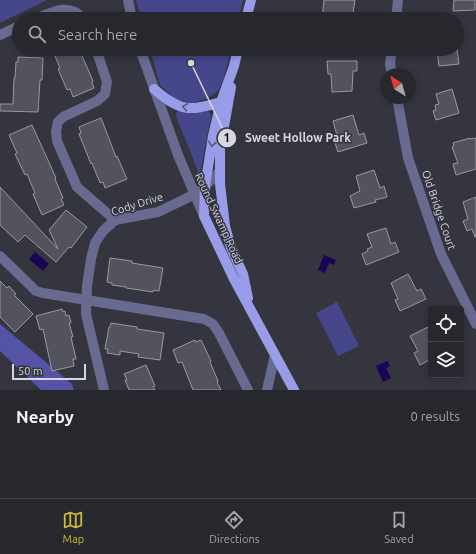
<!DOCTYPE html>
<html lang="en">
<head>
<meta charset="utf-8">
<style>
  :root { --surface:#27282e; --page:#2f3036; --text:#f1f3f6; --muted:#a4a6aa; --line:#43444a; --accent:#cbba39 }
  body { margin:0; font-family:Ubuntu,sans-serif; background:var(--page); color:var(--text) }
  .controls { position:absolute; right:12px; bottom:12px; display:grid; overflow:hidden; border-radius:4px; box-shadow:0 2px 6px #0003 }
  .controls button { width:36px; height:36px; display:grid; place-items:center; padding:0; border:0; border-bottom:1px solid var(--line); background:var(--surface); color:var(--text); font:20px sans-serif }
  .compass { position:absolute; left:380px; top:68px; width:36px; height:36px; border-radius:50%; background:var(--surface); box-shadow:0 2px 6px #0003; rotate:323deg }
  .scale { position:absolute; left:12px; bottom:10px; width:74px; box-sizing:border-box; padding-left:4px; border:2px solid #d7d8de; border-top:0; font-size:11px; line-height:14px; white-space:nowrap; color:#d7d8de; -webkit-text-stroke:3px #34353e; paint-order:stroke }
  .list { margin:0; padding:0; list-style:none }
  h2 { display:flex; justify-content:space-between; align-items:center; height:52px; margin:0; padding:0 16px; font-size:17px }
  h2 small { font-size:13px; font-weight:400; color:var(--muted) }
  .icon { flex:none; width:22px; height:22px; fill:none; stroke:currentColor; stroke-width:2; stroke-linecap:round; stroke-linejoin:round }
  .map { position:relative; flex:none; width:476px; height:390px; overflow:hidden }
  .search { position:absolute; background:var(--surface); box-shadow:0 2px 6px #0003; left:12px; right:12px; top:12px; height:44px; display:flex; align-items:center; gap:10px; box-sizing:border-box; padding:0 14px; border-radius:22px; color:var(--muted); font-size:15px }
  .sheet { height:108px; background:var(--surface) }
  nav { display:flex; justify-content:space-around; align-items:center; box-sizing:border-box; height:56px; border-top:1px solid var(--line); background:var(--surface); font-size:11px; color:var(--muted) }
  nav a { display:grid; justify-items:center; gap:2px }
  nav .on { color:var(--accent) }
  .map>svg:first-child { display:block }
  .green { fill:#46468a }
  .forest { fill:#5553a6 }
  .water { fill:#190456 }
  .building { fill:#53535d; stroke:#9899a3 }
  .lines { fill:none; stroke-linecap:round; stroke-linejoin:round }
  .minor { stroke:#686a90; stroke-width:10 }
  .major { stroke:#999ce8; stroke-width:10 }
  .oneway { stroke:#57597a }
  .labels { text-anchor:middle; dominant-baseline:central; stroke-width:3; stroke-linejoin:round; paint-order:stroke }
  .street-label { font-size:11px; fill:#d7d8de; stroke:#34353e }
  .leader { fill:none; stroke:#d7d8de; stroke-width:1.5 }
  .callout-dot { fill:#d7d8de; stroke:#34353e; stroke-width:1.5 }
  .mark-label { font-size:12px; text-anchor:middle; font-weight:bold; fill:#111 }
  .callout-label { font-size:12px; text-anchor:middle; font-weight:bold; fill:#d7d8de; stroke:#34353e; stroke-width:3; stroke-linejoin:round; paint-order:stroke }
</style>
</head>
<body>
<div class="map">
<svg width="476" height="390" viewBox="0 0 476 390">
  <rect width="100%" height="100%" fill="#34353e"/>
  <!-- green -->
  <g class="green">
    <polygon points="0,0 47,0 0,23"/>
    <polygon points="136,0 243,0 239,19 142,19"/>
    <polygon points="150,49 231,49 224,77 219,90 207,99 192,103 176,100 160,85"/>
    <polygon points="179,110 207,110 209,112 211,116 200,174 199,176 196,173 198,171 176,116 177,111"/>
    <polygon points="337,302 359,346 338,356 316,313"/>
  </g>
  <!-- forest -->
  <polygon class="forest" points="0,324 72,384 74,390 41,390 0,351"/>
  <!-- water -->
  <g class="water">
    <polygon points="35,252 49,264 43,271 29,259"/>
    <polygon points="324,255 336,260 334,265 329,263 325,273 318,270"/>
    <polygon points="388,361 390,366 386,368 391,378 383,382 376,366"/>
  </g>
  <!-- building -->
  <g class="building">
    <polygon points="324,0 355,0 352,19 322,19"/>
    <polygon points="454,0 475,0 475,10 453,11"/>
    <polygon points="52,49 79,49 93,81 92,82 94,88 73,97 70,89 67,90 58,69 60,68"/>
    <polygon points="437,49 457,49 459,64 439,66"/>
    <polygon points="18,57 43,58 42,80 40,80 38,112 0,111 0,104 13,104 14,78 15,78 16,62 18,62"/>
    <polygon points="327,61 357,61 357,71 353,71 352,91 332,92 331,74 328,74"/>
    <polygon points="452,89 459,113 436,120 433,111 436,110 435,105 439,104 436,94"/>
    <polygon points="353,115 359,135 364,133 367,143 338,152 334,140 338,139 333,121"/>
    <polygon points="101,118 116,157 117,156 127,179 105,188 103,182 100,183 92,163 91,164 79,134 81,133 79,127"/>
    <polygon points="32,125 56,178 55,179 63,198 61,199 64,205 42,215 33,194 35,193 27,174 25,175 15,154 17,153 9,135"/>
    <polygon points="470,138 470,139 476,138 476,169 456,175 453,164 458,163 452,147 454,146 453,143"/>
    <polygon points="374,170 380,188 384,186 387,197 375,200 376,202 354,208 350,196 360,191 356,176"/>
    <polygon points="0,187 58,249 49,230 66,210 87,227 71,248 69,247 56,262 25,235 18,242 0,225"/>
    <polygon points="476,197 476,237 475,237 472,229 467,231 463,221 468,219 463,202"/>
    <polygon points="386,228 391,244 395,242 399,252 366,265 362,254 368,251 367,249 372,247 367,234"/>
    <polygon points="110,258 132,261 132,263 163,268 159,291 154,290 153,292 126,288 126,287 112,285 112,283 107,282"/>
    <polygon points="408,274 417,291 421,289 426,299 400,311 395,300 398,299 391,283"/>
    <polygon points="0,281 7,288 9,286 16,294 14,295 33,314 15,332 0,317"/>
    <polygon points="62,309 63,312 65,311 66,316 69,315 71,323 69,323 73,337 71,337 76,359 73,359 74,366 52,371 43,329 40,330 36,316"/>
    <polygon points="111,323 137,327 137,329 164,333 160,360 138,357 139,354 120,351 120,355 107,353 108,349 105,349 109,327 110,327"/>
    <polygon points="428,327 431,333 431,359 420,365 414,353 418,351 410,336"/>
    <polygon points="195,340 196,342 201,340 211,361 210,362 218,381 217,382 221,390 193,390 182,362 178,363 173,350"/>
    <polygon points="146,365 155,386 153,387 155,390 129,390 125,380 127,380 124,374"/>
  </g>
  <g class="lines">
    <!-- minor -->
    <g class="minor">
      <polyline points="128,0 132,19"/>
      <path d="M36 19C52 12 70 2 83 19"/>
      <polyline points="396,19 398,0"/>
      <polyline points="0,35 19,26"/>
      <polyline points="96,49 107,82 105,94 97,101 63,117 58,122 56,131 57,141 77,187 115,220"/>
      <polyline points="140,49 178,155 204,216"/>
      <polyline points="392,49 390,64 392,74"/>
      <polyline points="397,98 408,158 441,254 476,324"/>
      <polyline points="0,256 31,286 36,291 43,293 204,319 213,324 219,333 248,390"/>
      <polyline points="104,390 86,314 87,286 91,259 95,243 103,231 115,220 158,212 183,200 200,191 219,172"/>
      <polyline points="267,390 275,355"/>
    </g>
    <!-- major -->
    <g class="major">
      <polyline points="246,19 251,0"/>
      <polyline points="238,49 234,66 221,102 213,136 205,186 204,216 234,279 294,390"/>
      <polyline points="231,87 220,149 220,184 225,226 231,248 243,274 248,298"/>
      <path d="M154 89C180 111 188 112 221 102"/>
    </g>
  </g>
  <!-- one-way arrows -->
  <defs><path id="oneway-chevron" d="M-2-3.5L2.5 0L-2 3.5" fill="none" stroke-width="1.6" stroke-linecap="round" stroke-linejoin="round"/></defs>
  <g class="oneway">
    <use href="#oneway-chevron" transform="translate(185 107) rotate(-170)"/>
    <use href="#oneway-chevron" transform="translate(212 144) rotate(100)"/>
  </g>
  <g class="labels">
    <!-- street labels -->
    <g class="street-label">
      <text transform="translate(137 204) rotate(-17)">Cody Drive</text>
      <text transform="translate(439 210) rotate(71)">Old Bridge Court</text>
      <text transform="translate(219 218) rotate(65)">Round Swamp Road</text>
    </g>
  </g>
  <!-- callouts -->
  <path class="leader" d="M191 63L227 138"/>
  <g class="callout-dot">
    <circle cx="191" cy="63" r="4"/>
    <circle cx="227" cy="138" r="10"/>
  </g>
  <g class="mark-label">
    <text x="227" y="142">1</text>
  </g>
  <g class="callout-label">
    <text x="298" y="142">Sweet Hollow Park</text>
  </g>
</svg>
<div class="controls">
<button><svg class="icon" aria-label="locate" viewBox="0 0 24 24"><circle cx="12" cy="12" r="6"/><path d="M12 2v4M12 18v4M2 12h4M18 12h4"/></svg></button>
<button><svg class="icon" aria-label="layers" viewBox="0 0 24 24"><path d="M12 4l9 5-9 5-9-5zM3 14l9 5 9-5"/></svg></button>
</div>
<svg class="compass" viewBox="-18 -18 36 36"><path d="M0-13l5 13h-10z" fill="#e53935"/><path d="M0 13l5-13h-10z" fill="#a4a6aa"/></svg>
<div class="scale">50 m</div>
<div class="search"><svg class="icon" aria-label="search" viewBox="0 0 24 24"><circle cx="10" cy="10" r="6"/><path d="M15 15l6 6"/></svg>Search here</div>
</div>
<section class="sheet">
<h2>Nearby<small>0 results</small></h2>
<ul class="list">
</ul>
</section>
<nav>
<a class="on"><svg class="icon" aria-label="map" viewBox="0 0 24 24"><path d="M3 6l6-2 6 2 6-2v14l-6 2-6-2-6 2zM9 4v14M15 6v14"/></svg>Map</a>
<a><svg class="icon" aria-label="directions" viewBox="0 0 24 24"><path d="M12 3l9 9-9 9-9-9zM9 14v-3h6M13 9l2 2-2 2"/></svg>Directions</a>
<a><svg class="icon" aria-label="saved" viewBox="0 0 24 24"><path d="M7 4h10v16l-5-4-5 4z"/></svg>Saved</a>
</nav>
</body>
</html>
